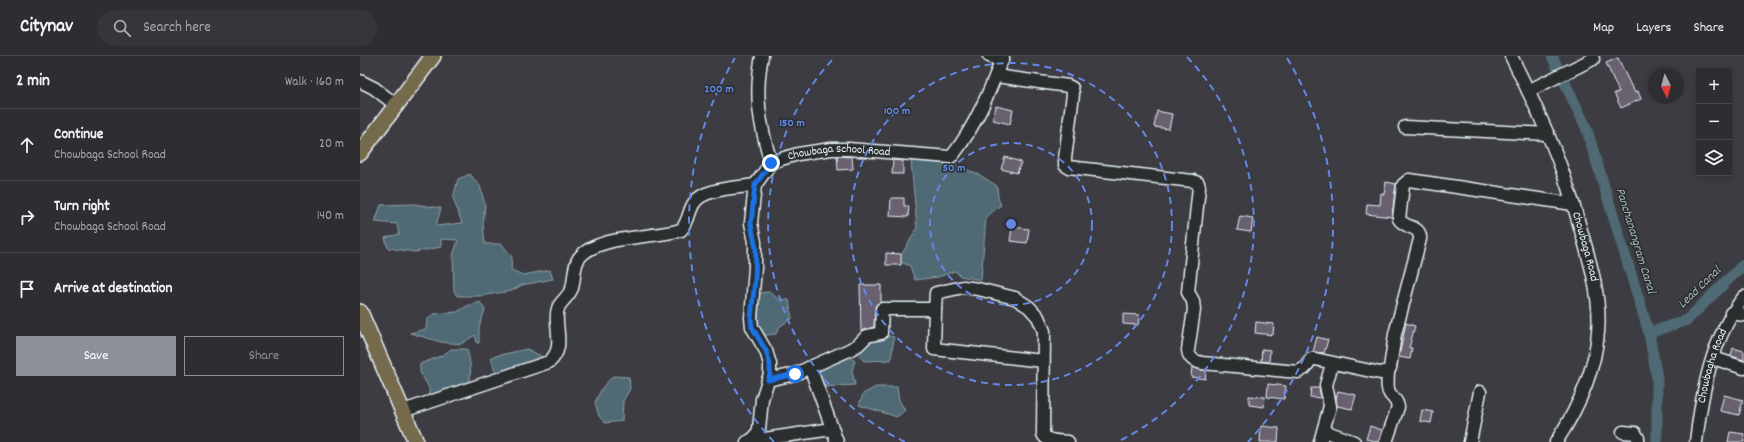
<!DOCTYPE html>
<html lang="en">
<head>
<meta charset="utf-8">
<style>
  :root { --surface:#2e2d32; --page:#36353a; --text:#f1f3f6; --muted:#a7a8ac; --line:#49494d; --accent:#8c9099 }
  body { margin:0; font-family:Dekko,sans-serif; background:var(--page); color:var(--text) }
  .controls { position:absolute; right:12px; top:12px; display:grid; overflow:hidden; border-radius:0px; box-shadow:0 2px 6px #0003 }
  .controls button { width:36px; height:36px; display:grid; place-items:center; padding:0; border:0; border-bottom:1px solid var(--line); background:var(--surface); color:var(--text); font:20px sans-serif }
  .compass { position:absolute; left:1288px; top:12px; width:36px; height:36px; border-radius:50%; background:var(--surface); box-shadow:0 2px 6px #0003; rotate:174deg }
  .stop { position:absolute; width:12px; height:12px; margin:-9px; border:3px solid #1a73e8; border-radius:50%; background:#fff }
  .stop.end { background:#1a73e8; border-color:#fff; box-shadow:0 1px 4px #0008 }
  .list { margin:0; padding:0; list-style:none }
  h2 { display:flex; justify-content:space-between; align-items:center; height:52px; margin:0; padding:0 16px; font-size:17px }
  h2 small { font-size:13px; font-weight:400; color:var(--muted) }
  .list li { display:grid; grid-template-columns:26px 1fr auto; gap:12px; align-items:center; box-sizing:border-box; height:72px; padding:0 16px; border-top:1px solid var(--line) }
  .list b { display:block; font-size:15px; white-space:nowrap }
  .list p { margin:0; font-size:13px; white-space:nowrap; color:var(--muted) }
  .list em { font-size:13px; font-style:normal; color:var(--muted) }
  .actions { display:flex; gap:8px; padding:12px 16px }
  .actions a { flex:1; padding:9px 0; border:1px solid var(--accent); border-radius:0px; text-align:center; font-size:14px; color:var(--accent) }
  .actions .main { background:var(--accent); color:#fff }
  .icon { flex:none; width:22px; height:22px; fill:none; stroke:currentColor; stroke-width:2; stroke-linecap:round; stroke-linejoin:round }
  .map { position:relative; flex:none; width:1384px; height:386px; overflow:hidden }
  header { display:flex; align-items:center; gap:24px; box-sizing:border-box; height:56px; padding:0 20px; background:var(--surface); border-bottom:1px solid var(--line) }
  header strong { font-size:19px }
  nav { display:flex; gap:22px; margin-inline-start:auto; font-size:14px }
  .search { width:280px; height:36px; background:var(--page); display:flex; align-items:center; gap:10px; box-sizing:border-box; padding:0 14px; border-radius:22px; color:var(--muted); font-size:15px }
  main { display:flex }
  aside { flex:1; background:var(--surface) }
  .map>svg:first-child { display:block }
  .water { fill:#506a75; stroke:#8da0a9 }
  .lines { fill:none; stroke-linecap:round; stroke-linejoin:round }
  .canal { stroke:#506a75; stroke-width:11 }
  .building { fill:#696070; stroke:#e8f1f8 }
  .minor-casing { stroke:#e8f1f8; stroke-width:15 }
  .major-casing { stroke:#e8f1f8; stroke-width:18 }
  .minor { stroke:#2a2d2e; stroke-width:12 }
  .major { stroke:#746b4b; stroke-width:15 }
  .route { stroke:#1a73e8; stroke-width:5 }
  .ring { fill:none; stroke:#6487e3; stroke-width:2; stroke-dasharray:7 5 }
  .labels { text-anchor:middle; dominant-baseline:central; stroke-width:3; stroke-linejoin:round; paint-order:stroke }
  .street-label { font-size:12px; fill:#e8f1f8; stroke:#2a2d2e }
  .water-label { font-size:13px; font-style:italic; fill:#a4b4bd; stroke:#2a2d2e }
  .centre { fill:#6487e3; stroke:#2a2d2e; stroke-width:2 }
  .ring-label { font-size:12px; text-anchor:middle; font-weight:bold; fill:#6487e3; stroke:#2a2d2e; stroke-width:3; stroke-linejoin:round; paint-order:stroke }
</style>
</head>
<body>
<header>
<strong>Citynav</strong>
<div class="search"><svg class="icon" aria-label="search" viewBox="0 0 24 24"><circle cx="10" cy="10" r="6"/><path d="M15 15l6 6"/></svg>Search here</div>
<nav><a>Map</a><a>Layers</a><a>Share</a></nav>
</header>
<main>
<aside>
<h2>2 min<small>Walk · 160 m</small></h2>
<ul class="list">
<li><svg class="icon" aria-label="ahead" viewBox="0 0 24 24"><path d="M12 20V5M6 11l6-6 6 6"/></svg><div><b>Continue</b><p>Chowbaga School Road</p></div><em>20 m</em></li>
<li><svg class="icon" aria-label="right" viewBox="0 0 24 24"><path d="M7 20v-9h11M14 6l5 5-5 5"/></svg><div><b>Turn right</b><p>Chowbaga School Road</p></div><em>140 m</em></li>
<li><svg class="icon" aria-label="arrive" viewBox="0 0 24 24"><path d="M6 21V4h12l-3 4 3 4H6"/></svg><div><b>Arrive at destination</b></div></li>
</ul>
<div class="actions"><a class="main">Save</a><a>Share</a></div>
</aside>
<div class="map">
<svg width="1384" height="386" viewBox="0 0 1384 386">
  <rect width="100%" height="100%" fill="#3d3c42"/>
  <filter id="ink" filterUnits="userSpaceOnUse"><feTurbulence type="fractalNoise" baseFrequency=".025" numOctaves="2"/><feDisplacementMap in="SourceGraphic" scale="8" xChannelSelector="R" yChannelSelector="G"/><feConvolveMatrix kernelMatrix="1 2 1 2 8 2 1 2 1" color-interpolation-filters="sRGB"/></filter>
  <g filter="url(#ink)">
    <!-- water -->
    <g class="water">
      <polygon points="551,105 590,107 618,118 637,130 638,142 641,149 626,161 621,224 600,220 595,215 578,221 555,224 550,210 538,205 557,172"/>
      <polygon points="110,118 120,130 125,149 123,168 125,188 142,188 152,201 151,214 163,219 190,214 193,223 162,229 151,235 120,240 97,240 94,235 93,200 98,184 81,183 81,191 55,196 28,192 25,182 39,178 37,168 15,166 21,149 54,148 81,152 76,170 102,167 93,142 98,123"/>
      <polygon points="409,236 419,243 429,244 432,263 420,270 416,278 398,280 392,251 398,237"/>
      <polygon points="120,246 125,254 119,271 119,287 117,287 115,279 101,288 81,286 50,277 66,273 67,264 73,258 97,256 107,250"/>
      <polygon points="520,278 534,281 531,304 504,305 496,296 500,284"/>
      <path d="M91 293H107C110 304 115 326 102 334 95 338 77 340 69 342V332L60 316V308L83 299Z"/>
      <polygon points="167,293 183,301 184,306 138,320 134,313 131,301"/>
      <polygon points="487,298 495,305 492,314 495,329 462,331 454,321 467,306"/>
      <polygon points="253,320 269,321 270,333 263,345 262,365 245,367 239,360 235,346 242,332"/>
      <polygon points="516,331 537,331 539,344 545,354 537,361 499,349 503,338"/>
    </g>
    <g class="lines">
      <!-- canal -->
      <g class="canal">
        <polyline points="1192,0 1226,71 1289,277 1297,322 1297,386"/>
        <polyline points="1289,277 1327,264 1384,208"/>
      </g>
    </g>
    <!-- building -->
    <g class="building">
      <polygon points="1258,2 1271,30 1272,30 1275,37 1278,35 1281,43 1261,52 1254,37 1259,36 1246,7"/>
      <polygon points="636,50 653,54 650,68 633,64"/>
      <polygon points="797,55 812,58 809,73 794,71"/>
      <polygon points="477,100 492,101 493,113 478,114"/>
      <polygon points="645,101 661,106 657,117 641,113"/>
      <polygon points="533,104 543,105 543,118 532,118"/>
      <polygon points="1026,126 1036,128 1032,161 1006,158 1007,148 1020,149 1021,137 1024,138"/>
      <polygon points="531,142 544,142 544,150 549,150 548,161 530,160"/>
      <polygon points="880,160 893,162 891,176 877,174"/>
      <polygon points="652,171 669,173 667,187 650,185"/>
      <polygon points="526,197 541,198 541,209 526,209"/>
      <polygon points="500,229 521,229 521,246 516,249 515,252 514,271 501,275"/>
      <polygon points="763,258 779,259 778,269 763,268"/>
      <polygon points="896,266 914,268 913,279 895,277"/>
      <polygon points="1046,267 1055,270 1049,292 1052,292 1050,303 1039,301"/>
      <polygon points="957,281 968,284 964,297 953,296"/>
      <polygon points="1373,292 1384,295 1384,304 1371,300"/>
      <polygon points="902,293 910,294 909,306 901,305"/>
      <polygon points="832,311 846,315 845,323 831,321"/>
      <polygon points="908,328 926,330 924,343 907,341"/>
      <polygon points="951,332 959,332 961,342 950,341"/>
      <polygon points="978,335 996,339 992,353 977,350 976,343"/>
      <polygon points="1364,339 1383,344 1379,359 1360,355"/>
      <polygon points="889,340 905,341 904,351 889,349"/>
      <polygon points="1062,354 1073,356 1071,367 1060,365"/>
      <polygon points="901,370 919,372 918,386 900,386"/>
      <polygon points="1010,370 1022,374 1019,386 1006,383"/>
      <polygon points="1370,376 1384,378 1384,386 1368,386"/>
    </g>
    <g class="lines">
      <!-- minor casing -->
      <g class="minor-casing">
        <g id="minor">
          <path d="M402 0C394 40 400 69 411 107"/>
          <polyline points="629,0 642,5"/>
          <path id="s1" d="M1151 0C1170 38 1189 77 1203 117 1210 137 1216 157 1222 178 1231 209 1241 243 1238 276 1235 315 1217 354 1196 386"/>
          <path d="M636 20 708 30 712 32 713 38 705 102V109L708 111 833 125 838 127 839 131 828 236 833 245 834 254 828 294C829 303 834 305 842 307L938 316 945 312 951 303H955L1020 317 1028 315 1030 312 1035 278 1060 183C1061 169 1045 173 1039 163L1043 129 1049 124 1213 148"/>
          <polyline points="0,25 14,32 36,49"/>
          <polyline points="1168,35 1233,3"/>
          <polyline points="1045,71 1188,78"/>
          <polyline points="575,253 574,293 683,305"/>
          <polyline points="1371,257 1384,259"/>
          <polyline points="1353,302 1384,312"/>
          <polyline points="450,311 477,386"/>
          <path d="M408 324 435 318 489 294 498 289 507 280 521 277 522 253H575L576 237 603 231 618 233 655 242 669 251 678 261 684 275 683 378C686 386 699 385 708 386"/>
          <path d="M43 355 189 306C202 295 198 282 197 266 195 244 206 247 212 232 215 222 213 211 219 202 236 179 295 182 321 174 329 166 328 156 334 147 343 132 378 132 395 129"/>
          <polyline points="964,375 994,386"/>
          <polyline points="1263,376 1275,377 1278,382 1278,386"/>
          <polyline points="390,385 472,373"/>
          <path id="s2" d="M387 386 390 385 396 380 399 373 402 343 410 318V308L406 295 392 271 391 262 395 211V186L391 167 395 129 411 107 421 103 438 98 471 93H488L590 101 593 99C616 69 630 35 643 0"/>
          <polyline points="960,386 970,350 966,329 972,308"/>
          <path d="M1026 386 1038 351C1037 344 1034 343 1030 338 1026 332 1028 323 1028 315"/>
          <polyline points="1110,386 1120,336"/>
          <path id="s3" d="M1336 386C1342 335 1352 281 1384 241"/>
        </g>
      </g>
      <!-- major casing -->
      <g class="major-casing">
        <g id="major">
          <polyline points="0,97 73,0"/>
          <polyline points="0,256 56,386"/>
        </g>
      </g>
      <!-- minor -->
      <use href="#minor" class="minor"/>
      <!-- major -->
      <use href="#major" class="major"/>
    </g>
  </g>
  <g class="lines" filter="url(#ink)">
    <!-- route -->
    <polyline class="route" points="411,107 395,129 391,168 396,193 395,224 391,262 392,271 406,295 410,308 410,318 408,324 435,318"/>
  </g>
  <!-- distance rings -->
  <g class="ring">
    <circle cx="651" cy="168" r="81"/>
    <circle cx="651" cy="168" r="161"/>
    <path d="M545 386A242 242 0 0 1 475 1M827 1A242 242 0 0 1 757 386"/>
    <path d="M414 386A322 322 0 0 1 375 2M927 2A322 322 0 0 1 888 386"/>
  </g>
  <g class="labels">
    <!-- street labels -->
    <g class="street-label">
      <text stroke="none"><textPath href="#s2" startOffset="366">Chowbaga School Road</textPath></text>
      <text stroke="none"><textPath href="#s1" startOffset="205">Chowbaga Road</textPath></text>
      <text stroke="none"><textPath href="#s3" startOffset="78">Chowbagha Road</textPath></text>
    </g>
    <!-- water labels -->
    <g class="water-label">
      <text transform="translate(1275 185) rotate(73)">Panchanangram Canal</text>
      <text transform="translate(1340 232) rotate(-44)">Lead Canal</text>
    </g>
  </g>
  <circle cx="651" cy="168" r="6" class="centre"/>
  <g class="ring-label">
    <text x="359" y="36">200 m</text>
    <text x="537" y="58">100 m</text>
    <text x="432" y="70">150 m</text>
    <text x="594" y="115">50 m</text>
  </g>
</svg>
<div class="controls">
<button>+</button>
<button>−</button>
<button><svg class="icon" aria-label="layers" viewBox="0 0 24 24"><path d="M12 4l9 5-9 5-9-5zM3 14l9 5 9-5"/></svg></button>
</div>
<svg class="compass" viewBox="-18 -18 36 36"><path d="M0-13l5 13h-10z" fill="#e53935"/><path d="M0 13l5-13h-10z" fill="#a7a8ac"/></svg>
<div class="stop" style="left:435px;top:318px"></div>
<div class="stop end" style="left:411px;top:107px"></div>
</div>
</main>
</body>
</html>
